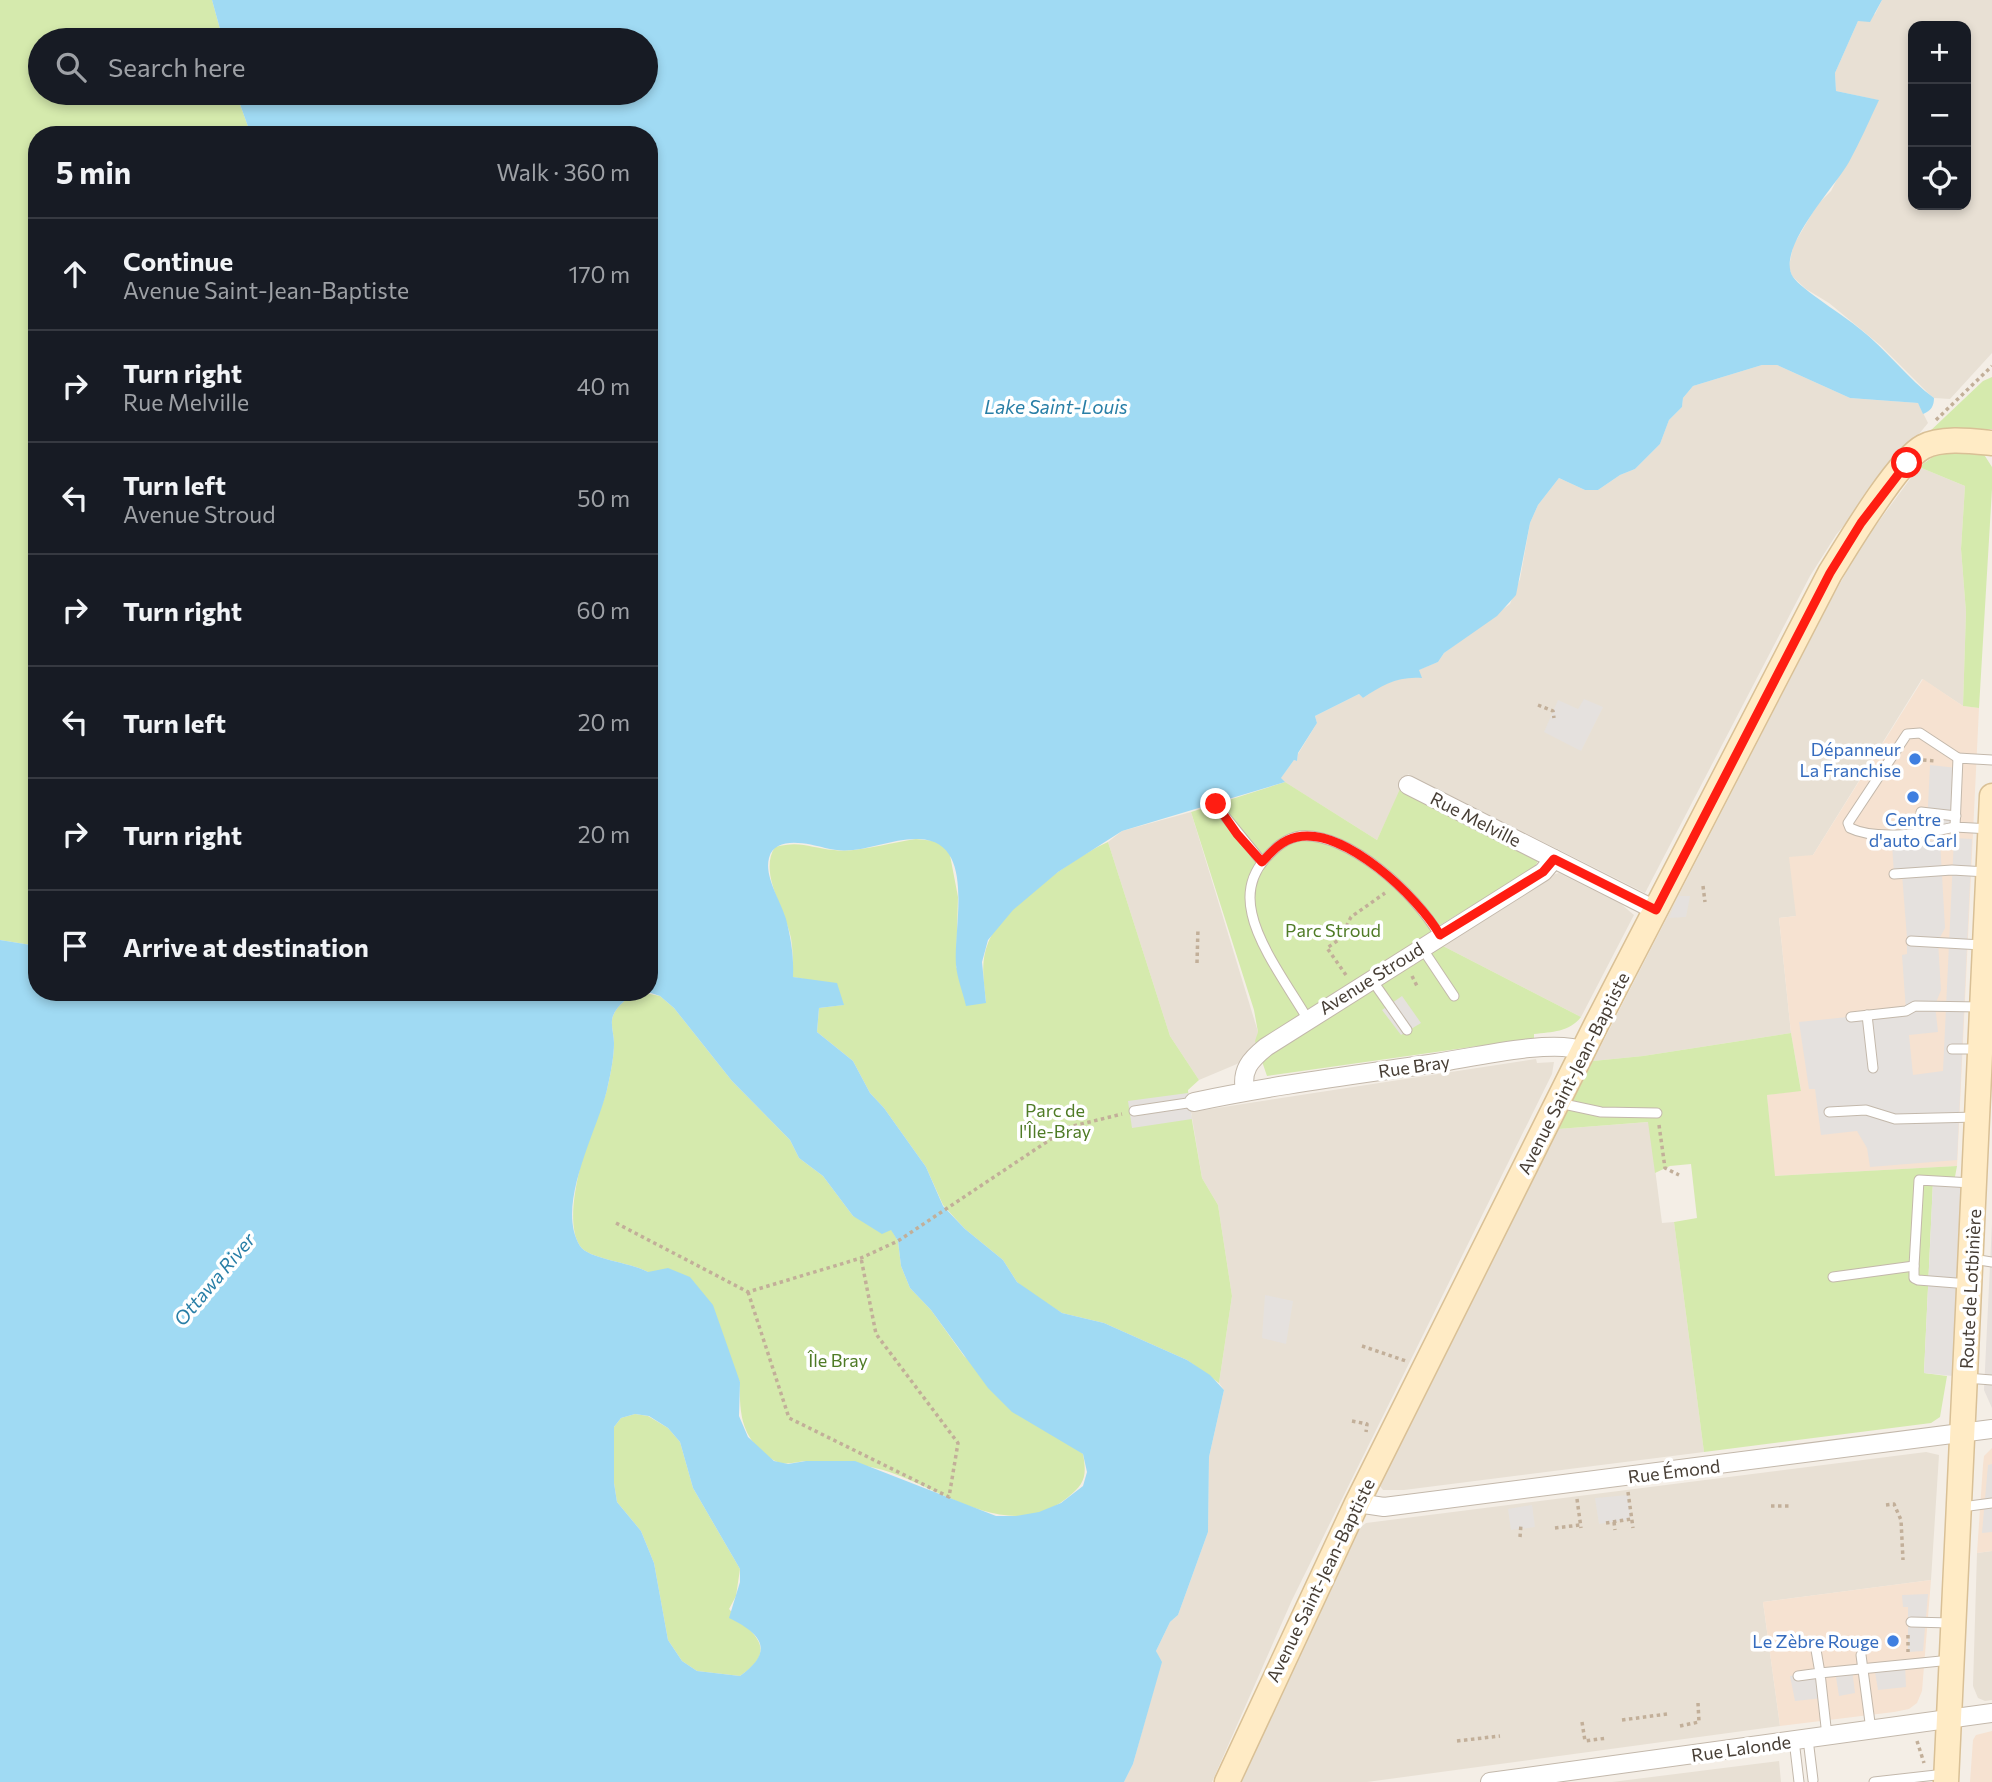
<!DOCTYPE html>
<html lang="en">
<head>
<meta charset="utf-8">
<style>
  :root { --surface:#171b24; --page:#242831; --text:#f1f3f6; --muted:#9ea1a6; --line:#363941 }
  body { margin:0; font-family:Commissioner,sans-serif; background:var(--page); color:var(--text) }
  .controls { position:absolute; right:21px; top:21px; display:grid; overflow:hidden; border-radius:14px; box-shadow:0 4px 10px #0003 }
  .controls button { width:63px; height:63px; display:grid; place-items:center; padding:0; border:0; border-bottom:2px solid var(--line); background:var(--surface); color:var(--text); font:35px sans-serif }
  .stop { position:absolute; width:21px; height:21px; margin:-16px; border:5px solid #ff1d12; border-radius:50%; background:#fff }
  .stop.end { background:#ff1d12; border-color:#fff; box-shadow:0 2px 7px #0008 }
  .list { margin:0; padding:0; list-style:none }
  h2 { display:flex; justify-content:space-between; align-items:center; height:91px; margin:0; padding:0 28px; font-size:30px }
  h2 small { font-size:23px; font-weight:400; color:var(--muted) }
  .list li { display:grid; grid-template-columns:46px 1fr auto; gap:21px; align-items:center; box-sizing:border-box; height:112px; padding:0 28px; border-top:2px solid var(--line) }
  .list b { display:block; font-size:26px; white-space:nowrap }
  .list p { margin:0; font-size:23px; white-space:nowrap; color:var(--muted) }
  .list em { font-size:23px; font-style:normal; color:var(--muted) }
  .icon { flex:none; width:38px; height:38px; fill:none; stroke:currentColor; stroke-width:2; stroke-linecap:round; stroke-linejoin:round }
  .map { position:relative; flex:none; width:1992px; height:1782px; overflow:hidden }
  .search { position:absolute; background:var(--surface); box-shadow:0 4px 10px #0003; left:28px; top:28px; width:630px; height:77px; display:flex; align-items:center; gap:18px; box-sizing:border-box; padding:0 24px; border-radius:38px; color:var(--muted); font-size:26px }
  .panel { position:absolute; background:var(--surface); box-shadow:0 4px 10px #0003; left:28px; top:126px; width:630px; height:875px; border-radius:28px }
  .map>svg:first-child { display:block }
  .residential { fill:#e8e0d4; fill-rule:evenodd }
  .commercial { fill:#f6e2d1 }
  .industrial { fill:#e6e0db }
  .green { fill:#d5eaad }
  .parking { fill:#e5e1de }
  .water { fill:#a0daf3; fill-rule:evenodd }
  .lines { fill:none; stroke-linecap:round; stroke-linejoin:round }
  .lane-casing { stroke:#c3b8ab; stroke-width:11 }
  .street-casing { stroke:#c3b8ab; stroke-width:20 }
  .secondary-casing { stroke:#d9c096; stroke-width:27 }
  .path { stroke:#c2af99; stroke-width:3.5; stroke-dasharray:3.5 3.5; stroke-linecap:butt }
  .lane { stroke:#fff; stroke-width:9 }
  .street { stroke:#fff; stroke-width:18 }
  .secondary { stroke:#ffebc5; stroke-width:24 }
  .route { stroke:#ff1d12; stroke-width:9 }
  .shop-dot { fill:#3f7fe0; stroke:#fff; stroke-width:2.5 }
  .labels { text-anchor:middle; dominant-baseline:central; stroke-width:7; stroke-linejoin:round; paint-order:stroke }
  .shop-label { font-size:18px; fill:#366cbe; stroke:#fff; text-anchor:end }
  .street-label { font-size:18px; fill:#473e35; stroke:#fff }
  .park-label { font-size:18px; fill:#4f7b26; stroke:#fff }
  .water-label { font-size:19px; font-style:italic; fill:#287ea6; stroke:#fff }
</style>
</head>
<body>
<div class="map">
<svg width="1992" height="1782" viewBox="0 0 1992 1782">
  <rect width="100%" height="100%" fill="#f4eee6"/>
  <!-- residential -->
  <g class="residential">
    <path d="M1882 0H1992V353L1950 399 1934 398 1928 393 1880 345 1829 303 1806 289 1792 276 1789 267 1793 246 1817 205 1831 191 1878 100 1836 91 1835 73 1858 21 1875 14ZM1913 26H1966V205H1913Z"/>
    <polygon points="1762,365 1777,365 1850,398 1918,403 1928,423 1836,535 1810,576 1645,893 1408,774 1377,840 1280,779 1294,760 1297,761 1298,754 1317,723 1315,716 1359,694 1363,698 1385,683 1407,677 1421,677 1418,670 1438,662 1444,653 1510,604 1520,579 1530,523 1538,505 1559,478 1585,490 1598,490 1620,475 1635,469 1660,444 1669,420 1682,407 1683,398 1693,386"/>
    <polygon points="1919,467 1965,486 1961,549 1966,612 1963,706 1922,679 1813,855 1796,916 1779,918 1791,1033 1643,1056 1593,1061 1833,596 1862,544"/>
    <polygon points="1191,812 1258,1032 1257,1047 1237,1064 1199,1080 1170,1036 1108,842 1122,831"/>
    <polygon points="1559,873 1621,904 1634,915 1581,1017 1443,946 1548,876"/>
    <polygon points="1536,1059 1537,1063 1554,1062 1552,1074 1292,1600 1212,1782 1124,1782 1133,1764 1161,1663 1156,1651 1170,1622 1178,1615 1208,1532 1209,1457 1224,1390 1219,1383 1232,1296 1218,1205 1202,1178 1191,1112"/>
    <polygon points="1649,1122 1662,1223 1674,1222 1704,1452 1404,1490 1383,1490 1379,1485 1381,1481 1558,1129"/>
    <polygon points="1926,1452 1939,1455 1931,1580 1763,1602 1780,1726 1367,1782 1239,1782 1355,1532 1366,1523"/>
    <polygon points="1992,1551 1992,1700 1985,1701 1978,1698 1973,1686 1977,1553"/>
    <polygon points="1779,1761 1781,1782 1612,1782"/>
  </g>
  <!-- commercial -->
  <g class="commercial">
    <polygon points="1923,679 1963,706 1979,708 1957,1166 1774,1176 1767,1095 1801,1090 1791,1033 1779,918 1796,916 1789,857 1813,855"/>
    <polygon points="1992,1448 1992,1551 1977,1553 1983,1465 1984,1456"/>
    <polygon points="1931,1580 1922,1691 1917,1703 1909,1709 1894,1712 1780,1726 1763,1602"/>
    <polygon points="1992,1731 1992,1782 1970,1782 1973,1740 1976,1735"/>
  </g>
  <!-- industrial -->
  <polygon class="industrial" points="1992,1224 1992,1408 1984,1390"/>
  <!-- green -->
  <g class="green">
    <polygon points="0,0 212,0 223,40 40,40 40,93 236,93 251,135 37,135 37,946 0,940"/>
    <polygon points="1992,377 1992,429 1927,434 1983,381"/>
    <polygon points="1983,453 1992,467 1992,489 1979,708 1963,706 1966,612 1961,549 1965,486 1919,467 1937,454"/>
    <path d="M1285 782 1377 840 1400 789 1536 857 1538 861 1534 868 1432 930 1443 946 1581 1017C1569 1032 1552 1032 1534 1034V1038L1267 1076 1255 1041 1258 1032 1254 1010 1191 812Z"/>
    <path d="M916 839 935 841 949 850 958 897 956 967 986 1002C984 982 980 963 988 943 1000 909 1076 856 1108 842L1170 1036 1199 1080 1188 1090 1189 1103 1202 1178 1218 1205 1232 1296 1219 1383 1187 1360 1104 1323 1062 1313 1030 1293 1017 1282 1003 1260 965 1229 943 1205 926 1167 884 1108 870 1093 853 1061 817 1032 819 1008 843 1005 809 980 793 977C793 964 793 950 791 938 786 911 758 873 775 847 801 840 810 848 834 850 857 853 893 842 916 839Z"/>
    <path d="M640 992 660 996 674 1008 732 1081 790 1140 799 1158 823 1176 853 1216 891 1229 898 1241 901 1266 910 1288 931 1310 964 1356 1083 1454C1087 1476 1085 1484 1067 1498 1009 1545 940 1487 883 1470 860 1463 833 1462 809 1461 796 1461 785 1467 773 1460 742 1440 739 1416 740 1382L648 1272C630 1262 588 1259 580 1246 564 1222 580 1167 587 1141 593 1121 604 1106 608 1085 611 1072 614 1056 614 1043 614 1034 610 1024 613 1016 617 1005 629 996 640 992Z"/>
    <polygon points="1791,1033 1801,1091 1767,1095 1775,1176 1957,1166 1954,1182 1933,1182 1924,1373 1947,1376 1940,1417 1931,1423 1704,1452 1674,1222 1697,1218 1691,1164 1670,1166 1655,1173 1648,1122 1558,1129 1593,1061 1643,1056"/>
    <path d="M635 1414 648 1416 668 1428 680 1442 693 1488 740 1569 736 1596 729 1609C752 1634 781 1648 740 1676L697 1671 682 1661 668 1640 654 1563 641 1531 617 1502 614 1483V1427L621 1418Z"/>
  </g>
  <!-- parking -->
  <g class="parking">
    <polygon points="1584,699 1603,707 1581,751 1544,732 1558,700 1578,709"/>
    <polygon points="1930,765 1957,768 1955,827 1927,826"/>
    <polygon points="1954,838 1972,839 1957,1160 1870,1167 1867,1148 1857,1131 1821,1135 1815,1089 1809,1089 1799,1022 1906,1011 1902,955 1907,954 1907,938 1902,874 1894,874 1892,844 1940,840 1945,928 1938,941 1941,990 1935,1005 1938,1032 1909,1035 1913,1075 1943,1071"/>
    <polygon points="1678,896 1690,896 1686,917 1669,918"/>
    <polygon points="1402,996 1421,1023 1401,1035 1382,1010"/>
    <polygon points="1188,1093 1192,1119 1132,1128 1128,1101"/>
    <polygon points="1933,1181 1961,1182 1953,1376 1924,1373"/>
    <polygon points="1265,1295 1293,1301 1286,1344 1262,1338"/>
    <polygon points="1992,1464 1992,1532 1982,1533 1988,1465"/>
    <polygon points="1628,1495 1631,1519 1599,1524 1595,1498"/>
    <polygon points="1532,1505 1535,1527 1511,1530 1508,1509"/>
    <polygon points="1928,1594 1923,1651 1908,1652 1908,1607 1903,1607 1902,1595"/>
    <polygon points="1905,1663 1906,1687 1878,1690 1874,1666"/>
    <polygon points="1852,1669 1855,1693 1839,1696 1835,1671"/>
    <polygon points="1820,1673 1823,1698 1795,1701 1790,1676"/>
  </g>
  <!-- water -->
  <path class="water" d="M212 0H1882L1870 22 1858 21 1835 73 1836 91 1879 100C1869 121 1860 142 1849 162 1835 187 1775 249 1793 277 1802 290 1845 316 1860 329 1886 349 1909 380 1934 398 1934 406 1931 411 1923 414L1918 403 1850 398 1777 365H1762L1693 386 1683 398 1682 407 1669 420 1660 444 1635 469 1620 475 1598 490H1585L1559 478 1538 505 1530 523 1516 595 1497 616 1444 653 1438 662 1419 670 1422 678C1398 676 1382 685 1363 698L1359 694 1315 716 1317 723 1298 753 1297 761 1294 760 1281 778 1285 782 1122 831 1058 872 1013 910 988 940 982 962 986 1003 966 1006C963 993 957 978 956 965 953 926 977 841 919 839 886 838 859 857 825 848 809 844 775 835 769 858 764 877 781 901 786 919 791 938 794 957 793 977L837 983 844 1005 819 1008 817 1032 853 1061 870 1093 884 1108 926 1167 943 1206 965 1229 1003 1260 1017 1282 1062 1313 1104 1323 1187 1360 1210 1375 1224 1390 1209 1457 1208 1532 1178 1615 1170 1622 1156 1651 1162 1662 1133 1764 1124 1782H0V940L37 946V992H84L93 999 103 997 107 992H640C629 996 617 1005 613 1016 610 1024 614 1034 614 1043 614 1056 611 1072 608 1085 600 1127 554 1204 580 1246 588 1259 630 1262 648 1272L668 1268 690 1277 713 1305 740 1382 739 1416 748 1437 774 1461 788 1464 806 1461H855L996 1516H1016L1039 1512 1061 1503 1083 1486 1087 1472 1083 1454 1012 1412 988 1388 931 1310 910 1288 901 1266 898 1241 891 1230 882 1234 853 1216 823 1176 799 1158 790 1140 732 1081 674 1008 660 996 648 992 649 135H251L236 93H646V40H223ZM635 1414 649 1416 668 1428 680 1442 693 1488 740 1569V1582L729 1618C762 1634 775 1651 740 1676L697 1671 682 1661 668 1640 654 1563 641 1531 617 1502 614 1483V1427L621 1418Z"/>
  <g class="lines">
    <!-- lane casing -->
    <g class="lane-casing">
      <g id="lane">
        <polyline points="1215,804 1262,862"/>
        <polyline points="1921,812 1956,816"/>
        <path d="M1955 827C1928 833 1876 841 1850 828L1848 823 1907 734 1920 733 1958 758"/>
        <polyline points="1990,829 1955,827 1958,758 1992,760"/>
        <polyline points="1894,874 1952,870 1987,872"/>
        <polyline points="1911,941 1982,945"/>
        <polyline points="1422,948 1454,996"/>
        <polyline points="1372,980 1407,1030"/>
        <polyline points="1867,1015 1873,1068"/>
        <polyline points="1851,1017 1906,1011 1915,1006 1982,1007"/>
        <path d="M1307 1018C1290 989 1259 947 1252 914 1247 893 1251 875 1265 859 1274 849 1285 838 1300 836 1349 832 1417 895 1439 935"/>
        <polyline points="1952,1049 1978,1049"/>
        <polyline points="1559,1103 1601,1112 1657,1113"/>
        <polyline points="1134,1111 1194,1102"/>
        <polyline points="1829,1112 1866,1110 1895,1119 1977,1117"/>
        <polyline points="1973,1259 1992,1262"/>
        <polyline points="1833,1277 1914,1266"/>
        <polyline points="1969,1284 1918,1280 1914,1278 1914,1266 1919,1180 1972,1183"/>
        <polyline points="1966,1378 1992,1380"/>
        <polyline points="1962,1507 1992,1503"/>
        <polyline points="1911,1622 1951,1623"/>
        <polyline points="1861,1655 1871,1730"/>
        <polyline points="1798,1676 1820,1673 1815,1644"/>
        <polyline points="1827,1736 1820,1673 1951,1660"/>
        <polyline points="1808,1739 1813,1780"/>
        <polyline points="1794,1740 1799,1782"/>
        <polyline points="1874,1782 1945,1774"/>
      </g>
    </g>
    <!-- street casing -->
    <g class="street-casing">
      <g id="street">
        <polyline points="1408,785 1655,910"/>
        <path d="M1245 1091C1241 1070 1250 1060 1266 1047L1543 872 1554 859"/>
        <path d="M1194 1102C1274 1085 1355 1075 1436 1063 1470 1058 1554 1038 1583 1051"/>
        <polyline points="1357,1503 1384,1507 1992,1429"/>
        <polyline points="1490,1782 1992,1713"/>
      </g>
    </g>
    <!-- secondary casing -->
    <g class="secondary-casing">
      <g id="secondary">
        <path d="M1227 1782 1357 1503 1597 1023 1830 573C1847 546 1897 461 1923 447 1941 437 1972 441 1992 443"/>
        <polyline points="1946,1782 1992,796"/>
      </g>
    </g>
    <!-- path -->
    <g class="path">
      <polyline points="1936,420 1992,366"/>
      <polyline points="1538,705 1553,711 1554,718"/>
      <polyline points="1923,760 1935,761"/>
      <polyline points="1703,886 1705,902"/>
      <polyline points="1197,963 1198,928"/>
      <polyline points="1346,975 1327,948 1340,939 1351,917 1385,893"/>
      <polyline points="1412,976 1417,986"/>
      <polyline points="1659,1125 1665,1168 1679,1175"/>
      <polyline points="616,1223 748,1292 861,1258 898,1241 1069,1127 1122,1114"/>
      <polyline points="748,1292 789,1418 949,1497 958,1443 876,1334 861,1258"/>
      <polyline points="1362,1346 1406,1361"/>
      <polyline points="1352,1421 1367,1424 1366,1432"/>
      <polyline points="1628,1492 1633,1528"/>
      <polyline points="1577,1499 1581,1528"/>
      <polyline points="1886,1505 1894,1504 1901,1520 1903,1560"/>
      <polyline points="1771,1506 1790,1506"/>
      <polyline points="1614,1522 1615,1530"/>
      <polyline points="1606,1523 1631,1519"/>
      <polyline points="1555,1528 1580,1525"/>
      <polyline points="1520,1537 1521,1524"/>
      <polyline points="1908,1635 1908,1652"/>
      <polyline points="1622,1720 1667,1714"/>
      <polyline points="1582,1722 1585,1741 1607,1738"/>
      <polyline points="1680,1726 1699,1722 1698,1703"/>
      <polyline points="1457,1741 1500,1736"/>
      <polyline points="1917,1741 1924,1763"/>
    </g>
    <!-- lane -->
    <use href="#lane" class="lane"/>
    <!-- street -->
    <use href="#street" class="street"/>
    <!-- secondary -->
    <use href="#secondary" class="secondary"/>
  </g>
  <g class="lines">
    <!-- route -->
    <path class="route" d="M1216 804 1237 834 1262 862C1272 851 1282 840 1297 837 1345 827 1418 897 1440 935L1543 872 1554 859 1656 910 1830 573 1861 523 1907 463"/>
  </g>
  <!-- markers -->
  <g class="shop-dot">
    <circle cx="1915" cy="759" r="7"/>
    <circle cx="1913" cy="797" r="7"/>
    <circle cx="1893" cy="1641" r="7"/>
  </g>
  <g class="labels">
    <!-- shop labels -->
    <g class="shop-label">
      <text x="1901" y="749">Dépanneur<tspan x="1901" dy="21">La Franchise</tspan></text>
      <text x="1913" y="819" text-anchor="middle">Centre<tspan x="1913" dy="21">d'auto Carl</tspan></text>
      <text x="1879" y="1641">Le Zèbre Rouge</text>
    </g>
    <!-- street labels -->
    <g class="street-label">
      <text transform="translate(1476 819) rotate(27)">Rue Melville</text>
      <text transform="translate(1371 978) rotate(-32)">Avenue Stroud</text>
      <text transform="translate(1414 1066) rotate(-8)">Rue Bray</text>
      <text transform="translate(1573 1073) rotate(-63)">Avenue Saint-Jean-Baptiste</text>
      <text transform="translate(1970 1289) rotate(-87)">Route de Lotbinière</text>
      <text transform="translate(1674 1471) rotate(-7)">Rue Émond</text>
      <text transform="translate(1320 1580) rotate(-64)">Avenue Saint-Jean-Baptiste</text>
      <text transform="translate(1741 1748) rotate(-8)">Rue Lalonde</text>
    </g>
    <!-- park labels -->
    <g class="park-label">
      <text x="1333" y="930">Parc Stroud</text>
      <text x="1055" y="1110">Parc de<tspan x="1055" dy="21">l'Île-Bray</tspan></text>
      <text x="838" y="1360">Île Bray</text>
    </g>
    <!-- water labels -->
    <g class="water-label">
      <text x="1056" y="406">Lake Saint-Louis</text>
      <text transform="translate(214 1279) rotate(-50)">Ottawa River</text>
    </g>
  </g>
</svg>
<div class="controls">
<button>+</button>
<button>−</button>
<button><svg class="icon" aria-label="locate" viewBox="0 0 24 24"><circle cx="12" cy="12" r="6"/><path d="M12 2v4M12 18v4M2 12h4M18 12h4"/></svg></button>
</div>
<div class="stop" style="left:1907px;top:463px"></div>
<div class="stop end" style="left:1216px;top:804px"></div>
<div class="search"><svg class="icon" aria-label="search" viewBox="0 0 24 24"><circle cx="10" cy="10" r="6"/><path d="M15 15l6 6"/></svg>Search here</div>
<section class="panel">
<h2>5 min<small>Walk · 360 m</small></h2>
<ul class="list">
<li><svg class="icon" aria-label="ahead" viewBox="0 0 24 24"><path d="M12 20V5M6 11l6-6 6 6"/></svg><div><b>Continue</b><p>Avenue Saint-Jean-Baptiste</p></div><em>170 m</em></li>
<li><svg class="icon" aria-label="right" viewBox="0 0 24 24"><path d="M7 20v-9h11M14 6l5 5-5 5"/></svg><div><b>Turn right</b><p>Rue Melville</p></div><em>40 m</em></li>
<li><svg class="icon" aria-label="left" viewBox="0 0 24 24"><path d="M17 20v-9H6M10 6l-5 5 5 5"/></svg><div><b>Turn left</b><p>Avenue Stroud</p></div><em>50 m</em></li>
<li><svg class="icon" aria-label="right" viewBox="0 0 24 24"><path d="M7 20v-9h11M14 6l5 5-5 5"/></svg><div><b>Turn right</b></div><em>60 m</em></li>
<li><svg class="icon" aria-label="left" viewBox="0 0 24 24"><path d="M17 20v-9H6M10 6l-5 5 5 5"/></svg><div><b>Turn left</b></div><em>20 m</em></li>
<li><svg class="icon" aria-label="right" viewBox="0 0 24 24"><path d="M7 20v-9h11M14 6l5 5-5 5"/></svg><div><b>Turn right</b></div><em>20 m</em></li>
<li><svg class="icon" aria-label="arrive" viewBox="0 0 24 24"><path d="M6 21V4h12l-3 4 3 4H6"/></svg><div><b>Arrive at destination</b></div></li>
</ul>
</section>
</div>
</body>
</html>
